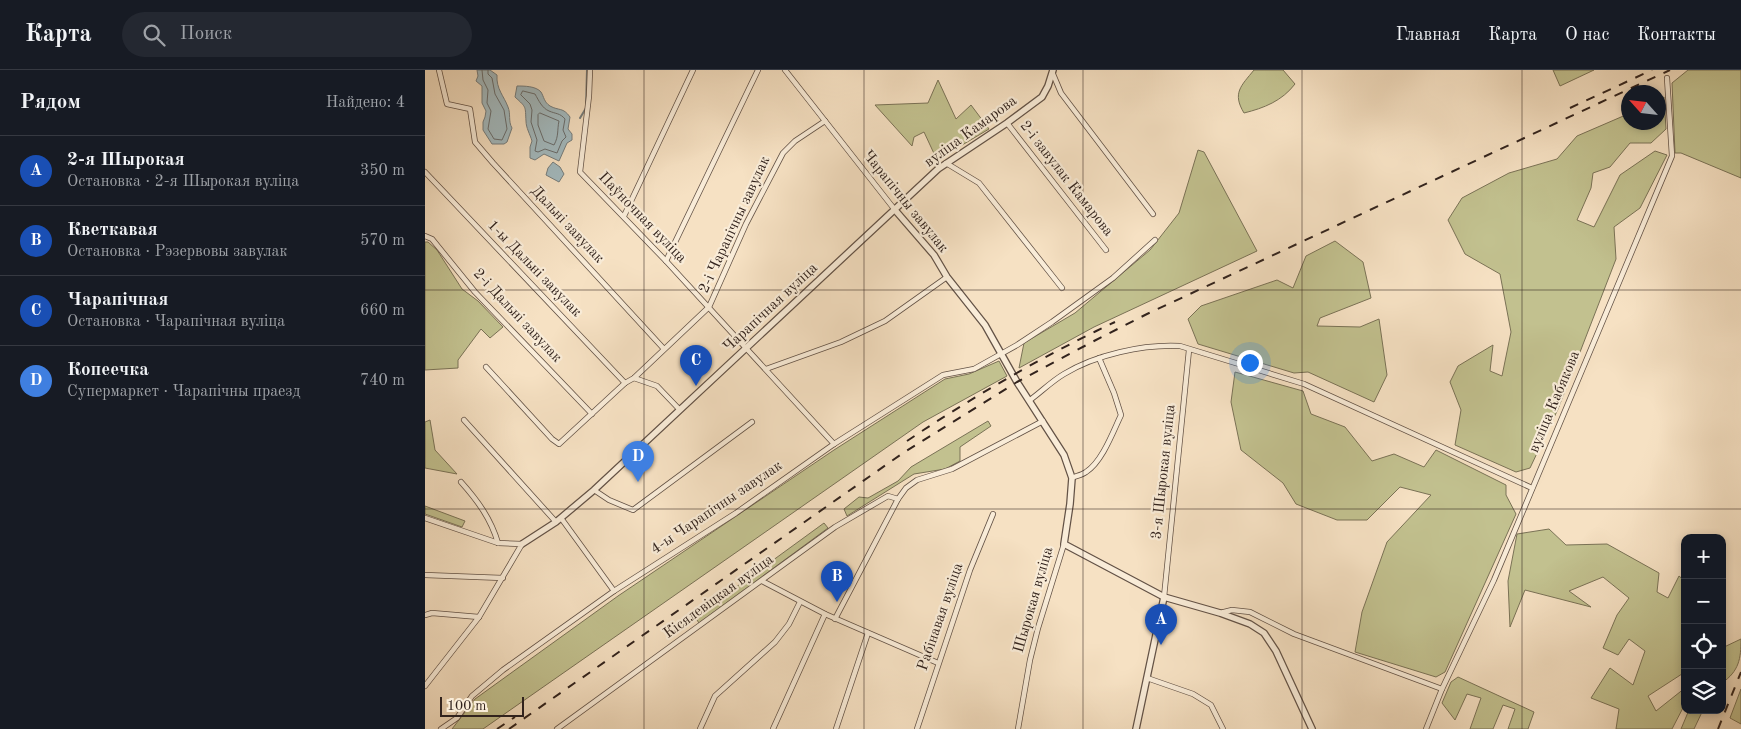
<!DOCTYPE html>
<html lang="ru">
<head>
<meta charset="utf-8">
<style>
  :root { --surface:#171b24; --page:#242831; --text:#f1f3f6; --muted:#9ea1a6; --line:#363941; --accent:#db2777 }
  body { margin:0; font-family:"Old Standard TT",serif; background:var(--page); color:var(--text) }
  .controls { position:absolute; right:15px; bottom:15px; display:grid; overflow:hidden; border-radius:10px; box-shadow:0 2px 8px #0003 }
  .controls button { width:45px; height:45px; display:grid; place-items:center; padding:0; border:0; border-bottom:1px solid var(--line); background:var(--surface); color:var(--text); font:25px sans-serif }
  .compass { position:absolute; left:1196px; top:15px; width:45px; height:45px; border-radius:50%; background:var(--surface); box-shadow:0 2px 8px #0003; rotate:297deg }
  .scale { position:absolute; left:15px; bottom:12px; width:84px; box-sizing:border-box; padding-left:5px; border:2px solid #32231d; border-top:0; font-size:14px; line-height:18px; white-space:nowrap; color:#32231d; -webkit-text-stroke:4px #f9ecd8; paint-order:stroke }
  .you { position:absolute; left:824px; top:292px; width:18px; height:18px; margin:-12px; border:4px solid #fff; border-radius:50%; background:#1a73e8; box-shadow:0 0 0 8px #1a73e833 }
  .badge { display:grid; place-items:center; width:32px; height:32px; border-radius:50%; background:var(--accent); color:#fff; font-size:16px; font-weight:700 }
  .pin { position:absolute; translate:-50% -41px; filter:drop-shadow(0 1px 2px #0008) }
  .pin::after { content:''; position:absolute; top:26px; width:18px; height:15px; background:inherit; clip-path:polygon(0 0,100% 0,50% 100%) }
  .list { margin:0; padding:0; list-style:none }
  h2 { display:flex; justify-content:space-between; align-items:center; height:65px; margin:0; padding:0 20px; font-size:21px }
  h2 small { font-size:16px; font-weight:400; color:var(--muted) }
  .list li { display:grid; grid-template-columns:32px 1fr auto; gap:15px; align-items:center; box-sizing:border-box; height:70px; padding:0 20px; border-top:1px solid var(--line) }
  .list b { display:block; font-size:19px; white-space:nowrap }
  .list p { margin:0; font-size:16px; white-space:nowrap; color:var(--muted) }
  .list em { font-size:16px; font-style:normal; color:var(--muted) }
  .icon { flex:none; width:28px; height:28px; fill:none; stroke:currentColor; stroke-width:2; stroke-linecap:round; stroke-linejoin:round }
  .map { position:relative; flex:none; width:1316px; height:659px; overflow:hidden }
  header { display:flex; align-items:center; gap:30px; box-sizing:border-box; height:70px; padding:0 25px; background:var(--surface); border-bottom:1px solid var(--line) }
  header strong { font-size:24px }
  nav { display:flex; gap:28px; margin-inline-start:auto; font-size:18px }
  .search { width:350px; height:45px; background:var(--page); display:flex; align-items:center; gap:12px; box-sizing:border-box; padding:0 18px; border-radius:28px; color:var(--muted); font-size:19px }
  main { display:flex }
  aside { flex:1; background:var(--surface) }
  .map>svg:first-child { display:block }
  .green { fill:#c2c18f; stroke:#7a7256 }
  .water { fill:#a3babf; stroke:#767e7e }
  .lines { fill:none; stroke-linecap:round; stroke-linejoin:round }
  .shore { stroke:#6a6e6e; stroke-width:1 }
  .stream { stroke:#767e7e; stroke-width:2 }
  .minor-casing { stroke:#635246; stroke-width:6 }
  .tertiary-casing { stroke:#635246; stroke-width:8 }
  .minor { stroke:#f9ecd8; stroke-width:4.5 }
  .tertiary { stroke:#f9ecd8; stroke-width:5.5 }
  .rail { stroke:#32231d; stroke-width:2; stroke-dasharray:9 9; stroke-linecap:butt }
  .grid { fill:none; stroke:#32231d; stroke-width:1; stroke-opacity:0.55 }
  .labels { text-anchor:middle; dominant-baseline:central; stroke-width:4.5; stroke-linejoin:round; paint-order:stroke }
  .street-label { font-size:15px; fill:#32231d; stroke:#f9ecd8 }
</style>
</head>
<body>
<header>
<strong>Карта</strong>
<div class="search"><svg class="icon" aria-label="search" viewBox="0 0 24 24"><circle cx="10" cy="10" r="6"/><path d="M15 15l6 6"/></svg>Поиск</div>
<nav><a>Главная</a><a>Карта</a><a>О нас</a><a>Контакты</a></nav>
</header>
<main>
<aside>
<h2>Рядом<small>Найдено: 4</small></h2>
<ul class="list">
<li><span class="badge" style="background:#1a4fb4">A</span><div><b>2-я Шырокая</b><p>Остановка · 2-я Шырокая вуліца</p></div><em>350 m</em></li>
<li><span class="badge" style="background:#1a4fb4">B</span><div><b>Кветкавая</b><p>Остановка · Рэзервовы завулак</p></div><em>570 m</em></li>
<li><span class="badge" style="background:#1a4fb4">C</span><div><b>Чарапічная</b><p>Остановка · Чарапічная вуліца</p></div><em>660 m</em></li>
<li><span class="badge" style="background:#3f7fe0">D</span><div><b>Копеечка</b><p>Супермаркет · Чарапічны праезд</p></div><em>740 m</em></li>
</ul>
</aside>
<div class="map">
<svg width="1316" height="659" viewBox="0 0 1316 659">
  <rect width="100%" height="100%" fill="#f6e1c3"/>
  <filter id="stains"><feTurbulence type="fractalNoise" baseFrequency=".004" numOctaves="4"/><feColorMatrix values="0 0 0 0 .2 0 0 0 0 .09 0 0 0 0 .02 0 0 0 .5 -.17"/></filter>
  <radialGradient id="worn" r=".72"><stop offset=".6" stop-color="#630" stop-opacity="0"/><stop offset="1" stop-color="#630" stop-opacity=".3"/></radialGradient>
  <!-- green -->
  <g class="green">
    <path d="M829 0H858L870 14C857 31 839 38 819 43 807 23 816 16 829 0Z"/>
    <polygon points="1128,0 1169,0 1135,16"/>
    <polygon points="1263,0 1316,0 1316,108 1256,83 1250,83 1247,13"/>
    <polygon points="513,10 531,49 546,35 564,59 512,90 499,62 489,67 487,76 450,35 503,33"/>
    <polygon points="1239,27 1241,59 1226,73 1205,73 1185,97 1168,103 1166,118 1152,150 1169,157 1195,105 1230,81 1242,85 1215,138 1189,157 1191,189 1133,339 1105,398 1091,402 1030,375 1036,340 1025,312 1033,296 1068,275 1065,301 1077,306 1086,262 1075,204 1040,184 1023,150 1037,128 1084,103 1132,89 1152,66 1203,44 1204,52 1234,52 1234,30"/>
    <polygon points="773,80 779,82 832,181 669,257 594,298 599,273 650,243 725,180 754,143"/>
    <polygon points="910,171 938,192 946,228 895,248 892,256 935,257 954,249 962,305 949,332 883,302 869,303 773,274 763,249 776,236 852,210 868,218 881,186"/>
    <polygon points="0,172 3,172 12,180 37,219 53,231 78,257 65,268 56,259 33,290 33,298 0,300"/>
    <polygon points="574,291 582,306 498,352 58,659 27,659 50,629 193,526 409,380 520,309 544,304"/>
    <polygon points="810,302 878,321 886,344 920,357 947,391 969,384 999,397 1011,380 1081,415 1081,425 1091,444 1020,602 1011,607 930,582 937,542 962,472 1006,425 975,417 942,450 912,450 871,434 858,413 816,380 806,332"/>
    <polygon points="5,350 10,380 32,404 0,398 0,352"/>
    <polygon points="563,351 566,356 535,377 535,391 520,399 489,404 422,446 419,439 434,427 443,428 473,411 486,397"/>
    <polygon points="0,436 40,451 37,457 0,444"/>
    <polygon points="399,453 403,458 274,553 270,547"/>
    <polygon points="1124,459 1141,475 1182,474 1234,503 1232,522 1243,528 1254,506 1260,511 1260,602 1223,626 1231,641 1260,618 1260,634 1247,659 1191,659 1194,639 1166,628 1185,598 1208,615 1220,581 1204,569 1193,585 1178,578 1192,545 1204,528 1178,507 1144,521 1166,537 1100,520 1085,557 1083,511 1092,464"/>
    <path d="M1316 569C1316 589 1314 601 1297 613V578Z"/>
    <polygon points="1033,607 1109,642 1103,659 1083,659 1090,639 1078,635 1068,659 1045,659 1056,628 1042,624 1030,650 1017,633 1026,612"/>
    <polygon points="1316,619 1316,654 1305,648"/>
    <polygon points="1264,640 1278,640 1269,659 1256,659"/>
  </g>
  <!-- water -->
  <g class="water">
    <path d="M52 0H65L72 5C71 19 79 26 83 37 86 44 83 51 87 58L82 72 79 74H67L58 60V52L60 47 61 41 57 33V16L51 11 53 6Z"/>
    <path d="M92 16C99 16 111 16 116 22 119 27 119 32 125 36 134 41 138 37 145 47L143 59 147 64V70L142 73 134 91 119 84 110 90 105 88V77L107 71C105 64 101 58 101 51 100 36 102 38 90 27Z"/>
    <polygon points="128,92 135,97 139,104 134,112 121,105 123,98"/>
  </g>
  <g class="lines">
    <!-- shore -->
    <g class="shore">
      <polyline points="57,0 58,10 63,20 62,33 66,41 63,59 69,69 77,70 82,59 79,40 70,24 67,8 63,4 63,0"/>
      <path d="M98 21 110 24C114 31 117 38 124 41 131 44 135 43 140 49L138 60 141 67 137 71 132 83 120 79 113 82 110 81 112 70 106 52 107 40 105 34 96 25Z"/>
      <path d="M115 43 134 51C132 60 134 66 129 75L119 71 113 55V45Z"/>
    </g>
    <!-- stream -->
    <polyline class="stream" points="155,48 161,38 162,0"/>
    <!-- minor casing -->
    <g class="minor-casing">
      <g id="minor">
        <polyline points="14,0 22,34 45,39 50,72 68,93 239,279"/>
        <polyline points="165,0 164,26 155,102 241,191 409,374"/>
        <polyline points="360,0 470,140"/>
        <polyline points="628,4 636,23 728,144"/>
        <polyline points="582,53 681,180"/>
        <polyline points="521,93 554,113 637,218"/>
        <polyline points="0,102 200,313"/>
        <polyline points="199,146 268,0"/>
        <polyline points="0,166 7,169 50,222 167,344"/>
        <polyline points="241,191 333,0"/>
        <polyline points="61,297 127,369 134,374 200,313 209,308 284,237 321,154 358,83 370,71 400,51"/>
        <polyline points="341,299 416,272 460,251 522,207"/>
        <polyline points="209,308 232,316 254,339"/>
        <path d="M605 330C616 322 627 311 639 304 670 285 718 274 755 276L879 314 1107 418"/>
        <polyline points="39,350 131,452"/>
        <path d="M647 408C651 406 657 405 661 402 677 392 688 362 696 345L689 323 674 288"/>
        <path d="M36 412C53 431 66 449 73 473"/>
        <polyline points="169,420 184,430 208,440 327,352"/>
        <polyline points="0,448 73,473 97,474 54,547 0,616"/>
        <polyline points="136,448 189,521"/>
        <polyline points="0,505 78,508"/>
        <polyline points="337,511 400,544 513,593"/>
        <polyline points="739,527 764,280"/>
        <polyline points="795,543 807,540 825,542 869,564 1017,619"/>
        <polyline points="0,545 7,543 54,547"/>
        <polyline points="410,549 473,429 481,418 492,410 527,399 618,351"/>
        <polyline points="722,608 768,624 786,635 798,659"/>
        <polyline points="16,659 32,648 47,626 78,600 189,521 311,443 409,374 518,305 549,299 592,275 627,252 688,208 730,170"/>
        <polyline points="132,659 410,457 463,426 473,429"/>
        <polyline points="275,659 290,626 350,572 364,554 375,532"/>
        <polyline points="348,659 400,544"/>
        <polyline points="411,659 443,563"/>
        <polyline points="492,659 545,500 568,444"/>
        <polyline points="593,659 605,590 613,558 639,474"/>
        <polyline points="1001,659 1017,619 1069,510 1247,86 1242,8"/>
      </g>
    </g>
    <!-- tertiary casing -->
    <g class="tertiary-casing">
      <g id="tertiary">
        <polyline points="470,140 509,185 522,207 560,255 592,312 639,385 647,408 645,434 639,474 739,527 795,543 825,554 839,563 851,581 887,659"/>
        <polyline points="97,474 131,452 169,420 513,99 582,53 617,27 623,16 628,0"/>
        <polyline points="711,659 739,527"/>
      </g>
    </g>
    <!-- minor -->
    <use href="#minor" class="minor"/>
    <!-- tertiary -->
    <use href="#tertiary" class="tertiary"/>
    <!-- rail -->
    <g class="rail">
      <polyline points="1145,38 1227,0"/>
      <path d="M482 371C549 326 618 286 690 252"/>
      <polyline points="72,659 90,647"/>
      <polyline points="84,659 478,383 592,312 669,271 722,244 1245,0"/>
      <polyline points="1293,659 1316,602"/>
    </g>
  </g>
  <!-- grid -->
  <path class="grid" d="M219 0V659M439 0V659M658 0V659M877 0V659M1097 0V659M0 220H1316M0 439H1316"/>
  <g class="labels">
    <!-- street labels -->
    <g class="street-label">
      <text transform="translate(546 62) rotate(-36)">вуліца Камарова</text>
      <text transform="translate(641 109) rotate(52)">2-і завулак Камарова</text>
      <text transform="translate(480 132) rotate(51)">Чарапічны завулак</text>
      <text transform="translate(217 148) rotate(46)">Паўночная вуліца</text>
      <text transform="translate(142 155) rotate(47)">Дальні завулак</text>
      <text transform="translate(310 155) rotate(-65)">2-і Чарапічны завулак</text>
      <text transform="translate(109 199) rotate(46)">1-ы Дальні завулак</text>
      <text transform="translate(346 238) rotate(-43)">Чарапічная вуліца</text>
      <text transform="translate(92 246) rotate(47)">2-і Дальні завулак</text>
      <text transform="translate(1130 332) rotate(-67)">вуліца Кабякова</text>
      <text transform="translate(739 402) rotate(-84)">3-я Шырокая вуліца</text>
      <text transform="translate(292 438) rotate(-34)">4-ы Чарапічны завулак</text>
      <text transform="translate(294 527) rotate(-36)">Кісялевіцкая вуліца</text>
      <text transform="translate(609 530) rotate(-74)">Шырокая вуліца</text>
      <text transform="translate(516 547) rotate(-71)">Рабінавая вуліца</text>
    </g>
  </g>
  <rect width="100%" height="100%" filter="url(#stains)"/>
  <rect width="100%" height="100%" fill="url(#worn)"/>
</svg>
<div class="controls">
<button>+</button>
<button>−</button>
<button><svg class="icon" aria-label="locate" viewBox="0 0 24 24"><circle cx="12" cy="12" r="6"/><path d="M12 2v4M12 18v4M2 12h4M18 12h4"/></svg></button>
<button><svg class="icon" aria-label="layers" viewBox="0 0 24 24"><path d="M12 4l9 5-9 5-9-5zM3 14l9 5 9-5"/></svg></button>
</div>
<svg class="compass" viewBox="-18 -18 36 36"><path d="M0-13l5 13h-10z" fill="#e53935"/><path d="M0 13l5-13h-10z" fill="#9ea1a6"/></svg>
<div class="scale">100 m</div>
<div class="you"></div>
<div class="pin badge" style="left:736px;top:575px;background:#1a4fb4">A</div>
<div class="pin badge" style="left:412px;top:532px;background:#1a4fb4">B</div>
<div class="pin badge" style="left:271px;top:316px;background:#1a4fb4">C</div>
<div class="pin badge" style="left:213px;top:412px;background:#3f7fe0">D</div>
</div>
</main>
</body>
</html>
